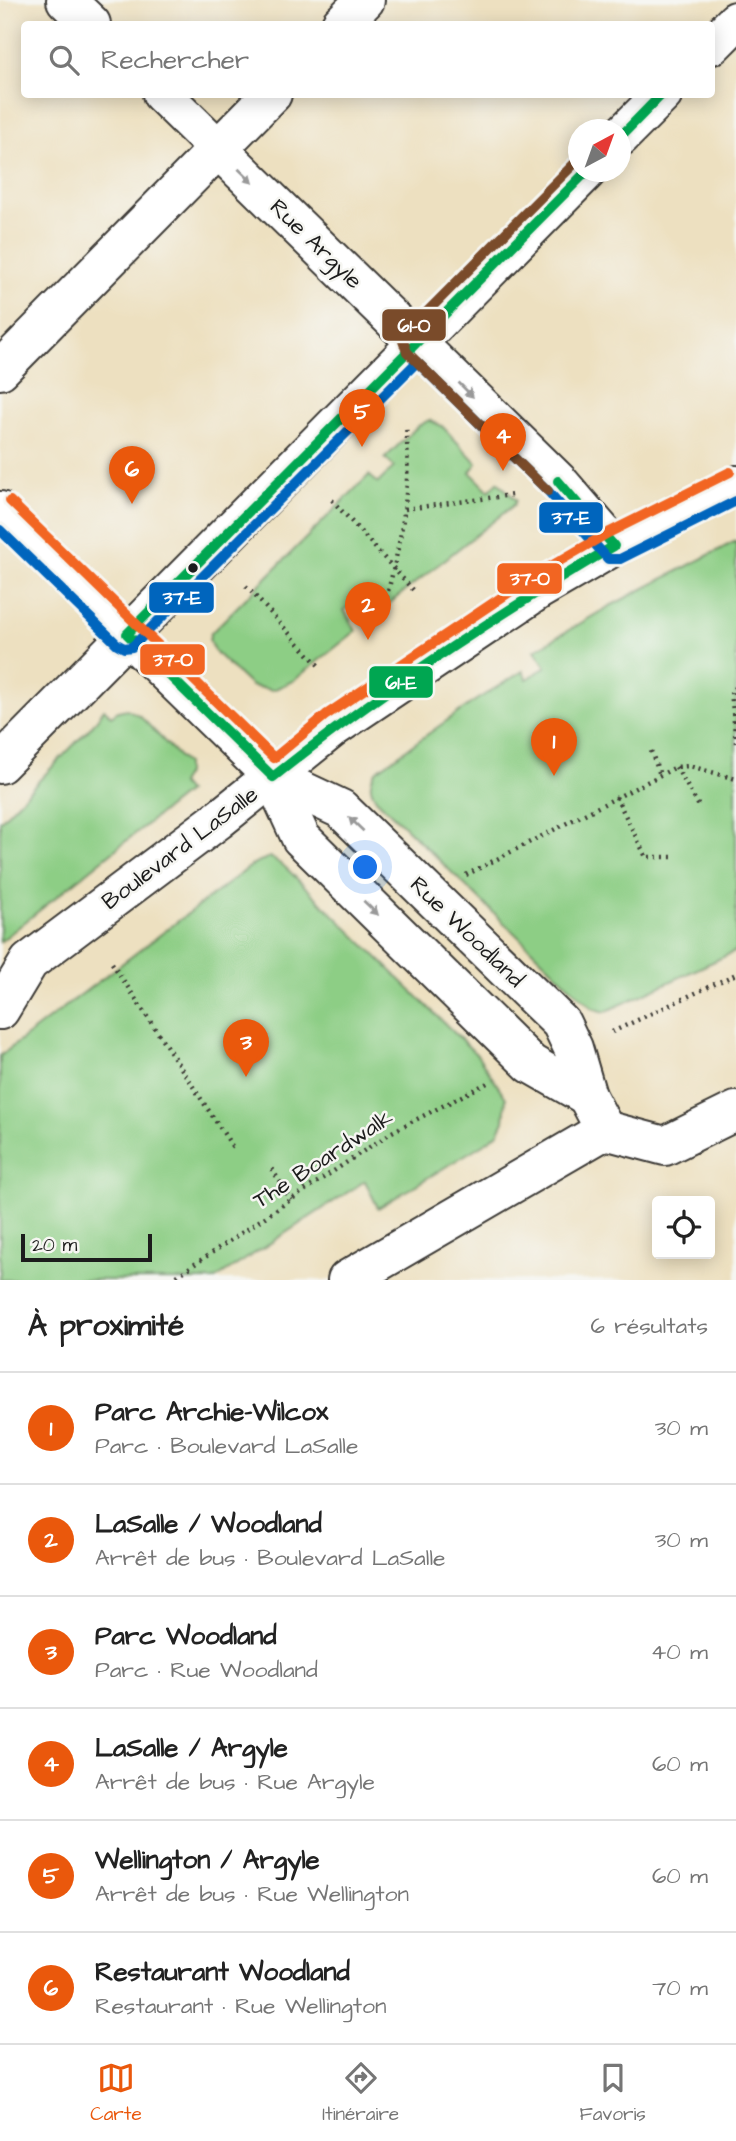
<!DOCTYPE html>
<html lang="fr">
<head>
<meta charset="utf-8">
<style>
  :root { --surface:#fff; --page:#f6f6f6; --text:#222; --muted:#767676; --line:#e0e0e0; --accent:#ea580c }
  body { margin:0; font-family:"Architects Daughter",sans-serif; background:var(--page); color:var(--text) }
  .controls { position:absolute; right:21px; bottom:21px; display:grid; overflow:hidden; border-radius:7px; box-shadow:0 4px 18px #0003 }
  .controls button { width:63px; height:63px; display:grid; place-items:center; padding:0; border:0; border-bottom:2px solid var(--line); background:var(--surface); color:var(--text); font:35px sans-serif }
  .compass { position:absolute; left:568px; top:119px; width:63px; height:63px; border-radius:50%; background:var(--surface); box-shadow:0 4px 18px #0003; rotate:41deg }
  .scale { position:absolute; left:21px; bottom:18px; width:131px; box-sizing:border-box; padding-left:7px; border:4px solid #1c1c1c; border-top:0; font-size:19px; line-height:24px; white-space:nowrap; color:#1c1c1c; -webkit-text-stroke:5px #f6f6f2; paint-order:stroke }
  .you { position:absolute; left:366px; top:868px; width:24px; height:24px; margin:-18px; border:5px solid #fff; border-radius:50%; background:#1a73e8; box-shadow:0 0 0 10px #1a73e833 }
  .badge { display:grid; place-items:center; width:46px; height:46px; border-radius:50%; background:var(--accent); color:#fff; font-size:23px; font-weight:700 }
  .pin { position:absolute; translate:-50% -58px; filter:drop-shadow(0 2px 4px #0008) }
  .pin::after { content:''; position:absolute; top:37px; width:24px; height:21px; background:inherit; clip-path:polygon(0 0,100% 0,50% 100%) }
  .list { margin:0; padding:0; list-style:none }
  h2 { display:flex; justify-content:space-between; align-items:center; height:91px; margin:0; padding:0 28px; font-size:30px }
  h2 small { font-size:23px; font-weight:400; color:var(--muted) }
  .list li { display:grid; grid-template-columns:46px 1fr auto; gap:21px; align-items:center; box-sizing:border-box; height:112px; padding:0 28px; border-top:2px solid var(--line) }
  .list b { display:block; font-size:26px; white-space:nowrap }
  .list p { margin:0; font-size:23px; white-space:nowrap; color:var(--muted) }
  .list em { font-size:23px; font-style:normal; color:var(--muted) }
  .icon { flex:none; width:38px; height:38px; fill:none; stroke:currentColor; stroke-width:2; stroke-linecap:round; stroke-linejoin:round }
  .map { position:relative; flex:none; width:736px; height:1280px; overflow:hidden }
  .search { position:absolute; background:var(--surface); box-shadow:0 4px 18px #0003; left:21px; right:21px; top:21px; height:77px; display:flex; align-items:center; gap:18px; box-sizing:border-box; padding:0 24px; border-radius:7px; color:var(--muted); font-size:26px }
  .sheet { height:763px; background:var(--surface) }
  nav { display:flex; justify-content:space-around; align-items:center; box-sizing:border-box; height:98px; border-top:2px solid var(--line); background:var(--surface); font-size:19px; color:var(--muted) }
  nav a { display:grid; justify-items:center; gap:4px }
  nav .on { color:var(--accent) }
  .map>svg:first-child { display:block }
  .green { fill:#8dce85; stroke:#547550; stroke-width:2 }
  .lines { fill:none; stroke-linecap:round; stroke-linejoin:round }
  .minor-casing { stroke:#3b3935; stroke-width:42 }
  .major-casing { stroke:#3b3935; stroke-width:42 }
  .path { stroke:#3b3935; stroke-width:4.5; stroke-dasharray:2 5; stroke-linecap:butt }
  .minor { stroke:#fff; stroke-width:38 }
  .major { stroke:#fff; stroke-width:38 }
  .bus-1-casing { stroke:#f6f6f2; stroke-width:16 }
  .bus-2-casing { stroke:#f6f6f2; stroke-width:16 }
  .bus-3-casing { stroke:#f6f6f2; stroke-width:16 }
  .bus-4-casing { stroke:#f6f6f2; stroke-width:16 }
  .bus-1 { stroke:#00a651; stroke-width:10 }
  .bus-2 { stroke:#0065bd; stroke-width:10 }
  .bus-3 { stroke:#f26522; stroke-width:10 }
  .bus-4 { stroke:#7a4b2a; stroke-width:10 }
  .oneway { fill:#999 }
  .bus-dot { fill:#1c1c1c; stroke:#f6f6f2; stroke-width:2.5 }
  .labels { text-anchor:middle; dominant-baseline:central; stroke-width:5; stroke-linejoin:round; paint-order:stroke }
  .street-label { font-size:23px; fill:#1c1c1c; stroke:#f6f6f2 }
  .line-badge { stroke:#f6f6f2; stroke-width:2.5 }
  .badge-label { font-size:19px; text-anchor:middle; font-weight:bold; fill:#fff }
</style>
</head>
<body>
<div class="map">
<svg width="736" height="1280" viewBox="0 0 736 1280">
  <rect width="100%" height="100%" fill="#f6f6f2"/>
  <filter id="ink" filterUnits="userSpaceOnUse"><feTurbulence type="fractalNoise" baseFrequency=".0143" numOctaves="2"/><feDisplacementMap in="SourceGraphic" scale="14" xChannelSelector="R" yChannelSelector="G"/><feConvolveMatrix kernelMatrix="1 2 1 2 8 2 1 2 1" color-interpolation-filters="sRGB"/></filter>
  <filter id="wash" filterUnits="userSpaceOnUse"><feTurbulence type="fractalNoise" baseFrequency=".00686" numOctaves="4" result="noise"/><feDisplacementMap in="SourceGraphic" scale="28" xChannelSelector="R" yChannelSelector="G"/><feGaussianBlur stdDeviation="1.57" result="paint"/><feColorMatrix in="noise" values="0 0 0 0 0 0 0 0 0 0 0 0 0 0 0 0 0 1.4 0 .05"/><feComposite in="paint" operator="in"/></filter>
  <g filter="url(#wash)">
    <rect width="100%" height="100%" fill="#ede0c0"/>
    <!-- green -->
    <g class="green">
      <polygon points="429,420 442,426 477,463 470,472 489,491 498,482 516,500 514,505 382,609 376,600 368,605 361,597 344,610 356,631 293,681 273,690 251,686 214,651 209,639 211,633 369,475 378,483 394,467 385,458 418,426"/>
      <path d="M736 541V951L605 1012 592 1008 376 799C369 788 369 782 376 771L473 702 523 671 527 679 546 667 535 650 610 606Z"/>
      <polygon points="104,709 111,716 118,711 127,709 140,716 186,764 186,774 180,784 187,792 0,942 0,821 91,727"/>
      <polygon points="270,857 285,867 478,1056 506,1098 504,1121 498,1133 488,1141 378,1208 365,1181 214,1280 0,1280 0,1056 255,863"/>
    </g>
  </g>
  <g filter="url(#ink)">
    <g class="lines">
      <!-- minor casing -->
      <g class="minor-casing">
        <g id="minor">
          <polyline points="66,0 91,24"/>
          <polyline points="341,24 365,0"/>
          <polyline points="162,94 558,481 614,546"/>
          <polyline points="0,370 272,94"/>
          <polyline points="0,511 273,777 301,838 531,1064 587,1096"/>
          <polyline points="273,777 341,809 561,1023 573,1048 587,1096 605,1130"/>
          <polyline points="347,1280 605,1130 665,1146 736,1111"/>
        </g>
      </g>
      <!-- major casing -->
      <g class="major-casing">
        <g id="major">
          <polyline points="712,45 736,21"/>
          <polyline points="620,137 663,94"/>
          <polyline points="0,764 586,172"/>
          <polyline points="0,1010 29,962 218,820 334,727 540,589 614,546 736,485"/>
        </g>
      </g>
      <!-- path -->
      <g class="path">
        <polyline points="332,500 415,592"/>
        <polyline points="405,509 512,495"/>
        <polyline points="246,586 320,667"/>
        <path d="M381 618C399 551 412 496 406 425"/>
        <polyline points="736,688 731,691 736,743"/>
        <polyline points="651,751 660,775"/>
        <polyline points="676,767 700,808"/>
        <polyline points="616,797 646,857 675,857"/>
        <polyline points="466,875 676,767 690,766 736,779"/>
        <polyline points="112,963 232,1146 235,1144"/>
        <polyline points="612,1032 736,974"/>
        <polyline points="272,1169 291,1200"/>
        <polyline points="171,1280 392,1132 491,1081"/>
      </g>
      <!-- minor -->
      <use href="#minor" class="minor"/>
      <!-- major -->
      <use href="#major" class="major"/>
      <!-- bus-1 casing -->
      <g class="bus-1-casing">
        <g id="bus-1">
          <polyline points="620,137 662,94"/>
          <path d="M558 481 614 546C495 616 381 691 273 777L127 634 586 172"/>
        </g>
      </g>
      <!-- bus-2 casing -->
      <g class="bus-2-casing">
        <polyline id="bus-2" points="0,530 117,644 124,648 132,647 417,362 548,491 608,559 620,559 736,501"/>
      </g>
      <!-- bus-3 casing -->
      <g class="bus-3-casing">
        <polyline id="bus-3" points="10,501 274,758 326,715 532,577 608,533 730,472"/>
      </g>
      <!-- bus-4 casing -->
      <g class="bus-4-casing">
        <polyline id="bus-4" points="548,491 407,352 403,341 407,332 576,162"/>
      </g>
      <!-- bus-1 -->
      <use href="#bus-1" class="bus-1"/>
      <!-- bus-2 -->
      <use href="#bus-2" class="bus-2"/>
      <!-- bus-3 -->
      <use href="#bus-3" class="bus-3"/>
      <!-- bus-4 -->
      <use href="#bus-4" class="bus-4"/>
    </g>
    <!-- one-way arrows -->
    <defs><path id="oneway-solid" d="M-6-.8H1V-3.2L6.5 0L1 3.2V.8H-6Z" transform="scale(1.75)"/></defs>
    <g class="oneway">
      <use href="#oneway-solid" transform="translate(246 176) rotate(44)"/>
      <use href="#oneway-solid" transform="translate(466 390) rotate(45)"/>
      <use href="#oneway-solid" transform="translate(356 824) rotate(-136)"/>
      <use href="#oneway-solid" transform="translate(371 908) rotate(44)"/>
    </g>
  </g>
  <!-- markers -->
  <circle class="bus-dot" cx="193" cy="568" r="6"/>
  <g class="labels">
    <!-- street labels -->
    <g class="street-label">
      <text transform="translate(316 244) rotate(44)">Rue Argyle</text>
      <text transform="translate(180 848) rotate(-37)">Boulevard LaSalle</text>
      <text transform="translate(467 932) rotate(44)">Rue Woodland</text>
      <text transform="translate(323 1159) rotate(-33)">The Boardwalk</text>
    </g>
  </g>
  <g class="line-badge">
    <rect x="381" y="308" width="66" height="34" rx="7" fill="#7a4b2a"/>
    <rect x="538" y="501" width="66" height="33" rx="7" fill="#0065bd"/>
    <rect x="496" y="562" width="67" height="33" rx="7" fill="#f26522"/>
    <rect x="148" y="581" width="67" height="33" rx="7" fill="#0065bd"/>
    <rect x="139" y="643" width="67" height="33" rx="7" fill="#f26522"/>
    <rect x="368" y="665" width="66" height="34" rx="7" fill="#00a651"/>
  </g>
  <g class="badge-label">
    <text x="414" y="332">61-O</text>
    <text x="571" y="524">37-E</text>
    <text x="530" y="585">37-O</text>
    <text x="182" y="604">37-E</text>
    <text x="173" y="666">37-O</text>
    <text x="401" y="689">61-E</text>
  </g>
</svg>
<div class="controls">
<button><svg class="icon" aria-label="locate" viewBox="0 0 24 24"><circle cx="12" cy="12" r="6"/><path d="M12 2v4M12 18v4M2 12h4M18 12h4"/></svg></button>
</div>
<svg class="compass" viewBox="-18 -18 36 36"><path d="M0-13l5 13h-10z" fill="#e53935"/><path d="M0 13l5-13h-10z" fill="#767676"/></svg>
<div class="scale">20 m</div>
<div class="you"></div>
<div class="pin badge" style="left:554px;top:776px">1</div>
<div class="pin badge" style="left:368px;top:640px">2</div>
<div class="pin badge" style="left:246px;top:1077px">3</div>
<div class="pin badge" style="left:503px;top:471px">4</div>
<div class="pin badge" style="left:362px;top:447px">5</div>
<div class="pin badge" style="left:132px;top:504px">6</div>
<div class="search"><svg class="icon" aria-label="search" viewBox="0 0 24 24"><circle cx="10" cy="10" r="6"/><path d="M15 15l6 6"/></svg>Rechercher</div>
</div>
<section class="sheet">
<h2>À proximité<small>6 résultats</small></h2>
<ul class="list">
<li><span class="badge">1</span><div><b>Parc Archie-Wilcox</b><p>Parc · Boulevard LaSalle</p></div><em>30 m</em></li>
<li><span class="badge">2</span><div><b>LaSalle / Woodland</b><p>Arrêt de bus · Boulevard LaSalle</p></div><em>30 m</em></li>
<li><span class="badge">3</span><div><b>Parc Woodland</b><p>Parc · Rue Woodland</p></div><em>40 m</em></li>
<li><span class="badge">4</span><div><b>LaSalle / Argyle</b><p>Arrêt de bus · Rue Argyle</p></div><em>60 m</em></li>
<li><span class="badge">5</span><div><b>Wellington / Argyle</b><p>Arrêt de bus · Rue Wellington</p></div><em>60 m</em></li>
<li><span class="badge">6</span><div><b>Restaurant Woodland</b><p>Restaurant · Rue Wellington</p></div><em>70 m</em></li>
</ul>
</section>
<nav>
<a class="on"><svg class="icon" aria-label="map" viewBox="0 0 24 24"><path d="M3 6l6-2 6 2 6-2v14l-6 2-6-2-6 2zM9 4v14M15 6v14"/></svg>Carte</a>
<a><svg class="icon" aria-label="directions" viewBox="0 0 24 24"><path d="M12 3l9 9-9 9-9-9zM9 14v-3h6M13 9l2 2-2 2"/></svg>Itinéraire</a>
<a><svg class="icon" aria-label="saved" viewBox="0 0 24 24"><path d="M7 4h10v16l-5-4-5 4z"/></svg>Favoris</a>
</nav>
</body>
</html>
